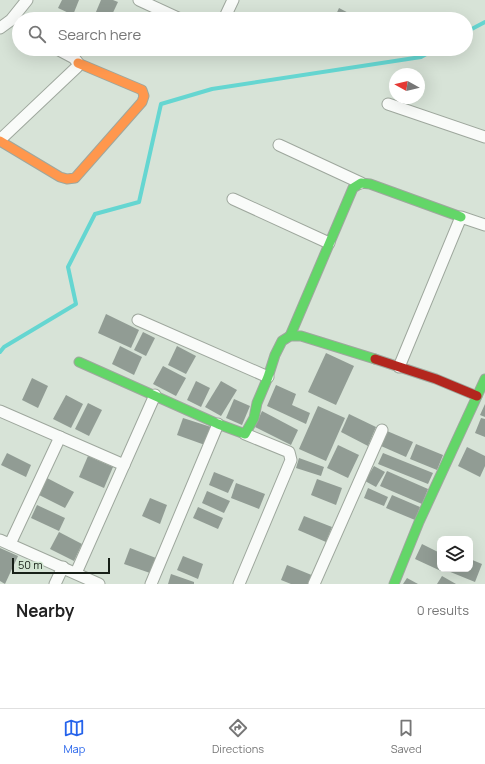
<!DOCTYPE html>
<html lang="en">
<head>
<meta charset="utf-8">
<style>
  :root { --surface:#fff; --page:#f2f2f2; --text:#222; --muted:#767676; --line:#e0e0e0; --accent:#2563eb }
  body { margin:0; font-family:Manrope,sans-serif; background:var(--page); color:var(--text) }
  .controls { position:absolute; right:12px; bottom:12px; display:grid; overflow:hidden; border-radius:8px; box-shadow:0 4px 16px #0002 }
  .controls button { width:36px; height:36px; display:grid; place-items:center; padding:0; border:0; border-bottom:1px solid var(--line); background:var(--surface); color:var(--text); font:20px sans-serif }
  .compass { position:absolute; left:389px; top:68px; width:36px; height:36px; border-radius:50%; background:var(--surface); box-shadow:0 4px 16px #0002; rotate:278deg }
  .scale { position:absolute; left:12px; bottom:10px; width:98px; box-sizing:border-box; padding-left:4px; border:2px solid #171f17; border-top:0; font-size:11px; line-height:14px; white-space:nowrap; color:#171f17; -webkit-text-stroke:3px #d2e8d2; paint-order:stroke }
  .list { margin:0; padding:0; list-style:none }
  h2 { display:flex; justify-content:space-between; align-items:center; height:52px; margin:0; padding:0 16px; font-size:17px }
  h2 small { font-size:13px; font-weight:400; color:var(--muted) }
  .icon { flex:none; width:22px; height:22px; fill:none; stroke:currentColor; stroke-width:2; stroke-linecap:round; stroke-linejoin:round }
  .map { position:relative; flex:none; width:485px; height:584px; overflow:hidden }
  .search { position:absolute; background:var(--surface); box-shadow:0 4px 16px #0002; left:12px; right:12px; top:12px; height:44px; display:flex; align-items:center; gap:10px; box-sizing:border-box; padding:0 14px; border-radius:22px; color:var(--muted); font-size:15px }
  .sheet { height:124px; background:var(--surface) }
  nav { display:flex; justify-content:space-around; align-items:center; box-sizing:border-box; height:56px; border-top:1px solid var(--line); background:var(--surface); font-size:11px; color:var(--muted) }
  nav a { display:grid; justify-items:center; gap:2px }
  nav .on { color:var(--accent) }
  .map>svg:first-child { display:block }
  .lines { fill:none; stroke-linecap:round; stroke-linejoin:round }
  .stream { stroke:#65d6d1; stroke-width:4 }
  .building { fill:#919c94 }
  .street-casing { stroke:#9ea79d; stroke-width:13 }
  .fast-casing { stroke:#9ea79d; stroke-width:11 }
  .slow-casing { stroke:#9ea79d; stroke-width:11 }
  .jam-casing { stroke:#9ea79d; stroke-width:11 }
  .street { stroke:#f9fbf9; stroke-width:11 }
  .fast { stroke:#63d668; stroke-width:9 }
  .slow { stroke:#ff974d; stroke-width:9 }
  .jam { stroke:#b3261e; stroke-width:9 }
</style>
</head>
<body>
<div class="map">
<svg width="485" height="584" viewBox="0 0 485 584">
  <rect width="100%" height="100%" fill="#d7e3d7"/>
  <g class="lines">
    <!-- stream -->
    <g class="stream">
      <polyline points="466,32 485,22"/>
      <polyline points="0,352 4,347 76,304 68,267 95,214 139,202 161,104 212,89 421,57 435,49"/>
    </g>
  </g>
  <!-- building -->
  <g class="building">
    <polygon points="62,0 79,0 73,15 58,8"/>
    <polygon points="101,0 113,0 118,2 110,19 93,19"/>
    <polygon points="339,8 360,19 334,19"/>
    <polygon points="106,314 139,330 131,348 98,333"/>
    <polygon points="143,332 155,338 146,356 134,350"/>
    <polygon points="120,346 142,357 134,375 112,364"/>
    <polygon points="177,346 196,356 186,374 168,365"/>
    <polygon points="326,353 354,366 336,405 308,392"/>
    <polygon points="163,366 186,378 176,396 153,384"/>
    <polygon points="32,378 48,386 38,408 22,400"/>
    <polygon points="196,381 210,388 201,407 187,400"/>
    <polygon points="221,381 237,390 221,416 205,407"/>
    <polygon points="276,385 296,394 292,405 310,413 306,424 267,406"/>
    <polygon points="66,395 83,404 71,428 53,419"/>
    <polygon points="234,399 250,406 242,425 226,418"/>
    <polygon points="88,403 102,410 89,436 75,429"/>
    <polygon points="485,404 485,417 480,415"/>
    <polygon points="318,406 345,418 326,461 299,449"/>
    <polygon points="262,411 298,430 291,445 255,427"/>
    <polygon points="349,414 376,427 368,446 341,432"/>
    <polygon points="183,418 211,427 205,445 177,435"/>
    <polygon points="481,418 485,419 485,437 475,433"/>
    <polygon points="387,431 413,442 406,457 381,446"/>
    <polygon points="416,444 443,455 437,470 410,459"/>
    <polygon points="338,445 359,455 348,478 327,468"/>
    <polygon points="467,447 485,456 485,466 480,477 458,466"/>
    <polygon points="7,453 31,465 26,477 1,465"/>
    <polygon points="383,453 433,473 428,484 378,464"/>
    <polygon points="88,456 113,467 104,488 79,477"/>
    <polygon points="299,458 324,467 321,476 296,468"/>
    <polygon points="374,466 385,472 376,487 365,481"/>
    <polygon points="387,471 428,489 422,504 380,486"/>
    <polygon points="214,472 234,480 228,493 209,485"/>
    <polygon points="47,478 74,492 65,508 39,495"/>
    <polygon points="317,479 342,488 336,505 311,495"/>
    <polygon points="236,483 265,494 259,509 231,498"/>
    <polygon points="368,488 388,497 384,506 364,498"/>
    <polygon points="207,491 230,501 224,513 202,503"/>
    <polygon points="392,495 420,507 415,520 386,508"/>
    <polygon points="150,498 167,505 160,524 142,516"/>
    <polygon points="37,505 65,518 59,531 31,518"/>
    <polygon points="198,507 223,518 218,529 193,518"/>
    <polygon points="304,516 332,527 326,542 298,530"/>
    <polygon points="59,532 82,544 74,561 50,549"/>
    <polygon points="422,544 440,553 440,569 442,569 441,571 415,559"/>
    <polygon points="0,548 18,556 5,584 0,581"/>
    <polygon points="130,548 156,558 150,573 124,564"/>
    <polygon points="183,556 203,564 198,579 177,570"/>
    <polygon points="470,559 482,564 475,582 443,569 470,569"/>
    <polygon points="287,565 314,576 311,584 291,584 281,580"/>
    <polygon points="171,574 194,582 194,584 168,584"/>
    <polygon points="442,576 456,584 437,584"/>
    <polygon points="407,578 418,584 403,584"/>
  </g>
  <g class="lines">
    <!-- street casing -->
    <g class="street-casing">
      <g id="street">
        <polyline points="139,0 180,19"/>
        <polyline points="224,19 233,0"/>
        <polyline points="0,28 11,20 27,0"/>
        <polyline points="388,104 485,137"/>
        <polyline points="0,138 3,137 77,67 78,63 74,58 57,49"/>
        <polyline points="279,145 361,183"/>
        <polyline points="233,199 329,243"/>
        <polyline points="138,320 268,377"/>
        <polyline points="399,367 461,217 485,225"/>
        <polyline points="0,411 124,465"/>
        <polyline points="0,540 99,584"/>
        <polyline points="10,544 60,437"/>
        <polyline points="76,573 155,395"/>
        <polyline points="55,584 63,567"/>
        <polyline points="151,584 218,424"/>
        <polyline points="239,584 291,460 289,452 245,434"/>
        <polyline points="314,584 382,430"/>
      </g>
    </g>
    <!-- fast casing -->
    <g class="fast-casing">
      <g id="fast">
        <polyline points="290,336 353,188 361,183 370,184 461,217"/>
        <polyline points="79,362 218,424 245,434 254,418 257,403 268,377 275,355 282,341 290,336 301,336 375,359"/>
        <polyline points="394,584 419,522 485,379"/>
      </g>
    </g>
    <!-- slow casing -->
    <g class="slow-casing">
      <polyline id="slow" points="0,141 60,177 67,179 75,178 142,102 144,96 142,90 78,63"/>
    </g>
    <!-- jam casing -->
    <g class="jam-casing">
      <polyline id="jam" points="375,359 436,379 477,396"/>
    </g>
    <!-- street -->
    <use href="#street" class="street"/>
    <!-- fast -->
    <use href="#fast" class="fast"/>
    <!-- slow -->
    <use href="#slow" class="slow"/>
    <!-- jam -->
    <use href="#jam" class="jam"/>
  </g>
</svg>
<div class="controls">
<button><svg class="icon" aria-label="layers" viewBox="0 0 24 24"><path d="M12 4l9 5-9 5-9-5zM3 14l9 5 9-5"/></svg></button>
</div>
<svg class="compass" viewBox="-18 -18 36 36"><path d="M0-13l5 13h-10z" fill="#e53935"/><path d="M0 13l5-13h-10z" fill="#767676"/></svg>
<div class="scale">50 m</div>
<div class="search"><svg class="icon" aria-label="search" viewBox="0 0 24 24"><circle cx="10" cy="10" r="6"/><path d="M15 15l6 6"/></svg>Search here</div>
</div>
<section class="sheet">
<h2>Nearby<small>0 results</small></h2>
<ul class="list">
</ul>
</section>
<nav>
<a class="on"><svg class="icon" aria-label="map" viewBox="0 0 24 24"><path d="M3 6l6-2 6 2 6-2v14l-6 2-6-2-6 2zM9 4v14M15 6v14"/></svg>Map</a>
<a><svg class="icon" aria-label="directions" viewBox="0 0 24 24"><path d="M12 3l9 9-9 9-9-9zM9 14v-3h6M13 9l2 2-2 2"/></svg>Directions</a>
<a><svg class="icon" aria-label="saved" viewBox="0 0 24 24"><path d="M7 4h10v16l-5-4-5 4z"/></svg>Saved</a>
</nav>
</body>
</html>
